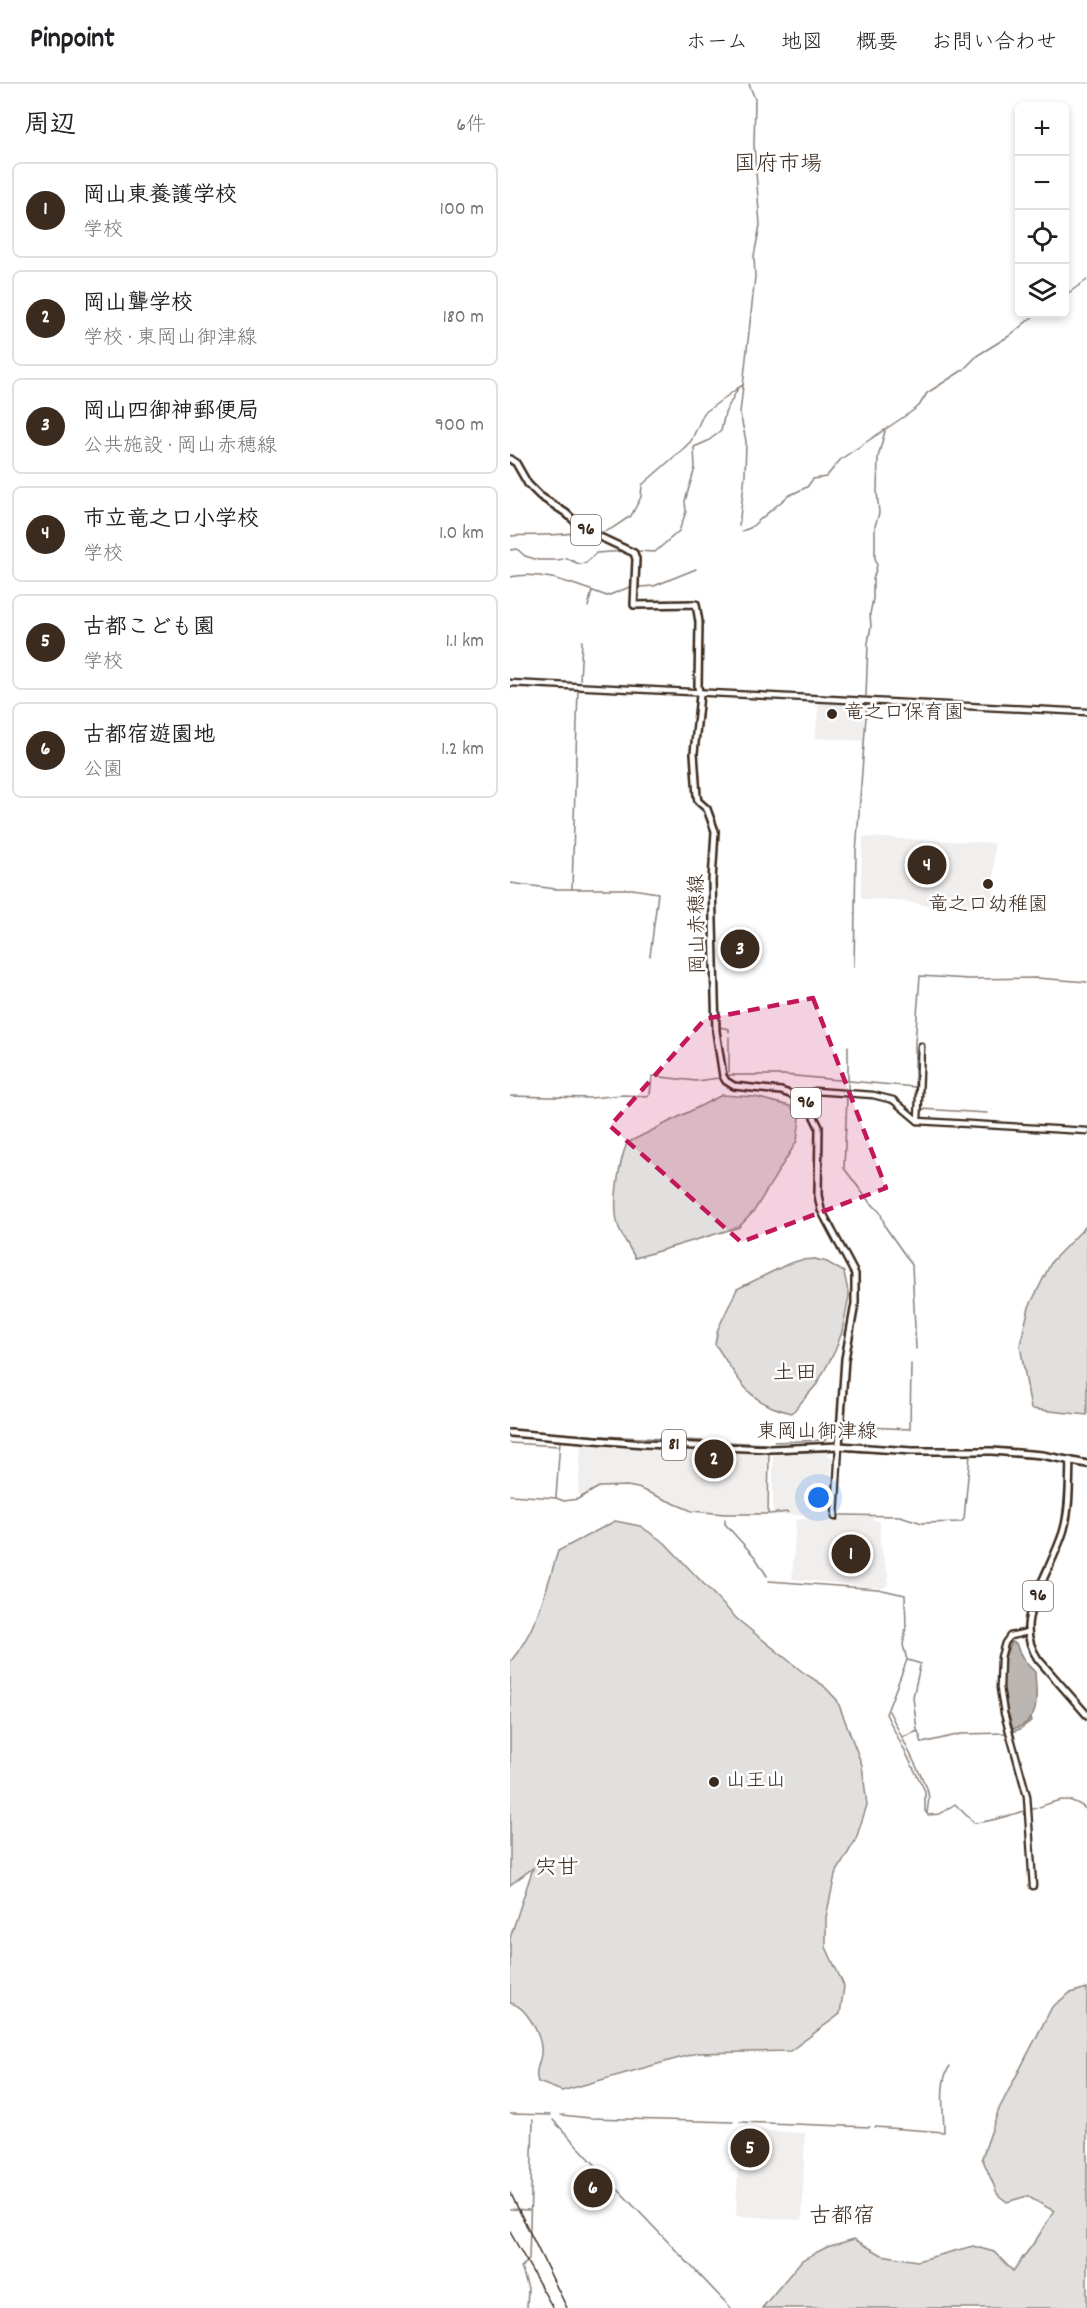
<!DOCTYPE html>
<html lang="ja">
<head>
<meta charset="utf-8">
<style>
  :root { --surface:#fff; --page:#f6f6f6; --text:#202124; --muted:#757577; --line:#e0e0e0; --accent:#3b2a1e }
  body { margin:0; font-family:Dekko,"Klee One",sans-serif; background:var(--page); color:var(--text) }
  .controls { position:absolute; right:18px; top:18px; display:grid; overflow:hidden; border-radius:9px; box-shadow:0 3px 9px #0003 }
  .controls button { width:54px; height:54px; display:grid; place-items:center; padding:0; border:0; border-bottom:2px solid var(--line); background:var(--surface); color:var(--text); font:30px sans-serif }
  .you { position:absolute; left:309px; top:1414px; width:21px; height:21px; margin:-15px; border:4px solid #fff; border-radius:50%; background:#1a73e8; box-shadow:0 0 0 9px #1a73e833 }
  .badge { display:grid; place-items:center; width:39px; height:39px; border-radius:50%; background:var(--accent); color:#fff; font-size:20px; font-weight:700 }
  .pin { position:absolute; translate:-50% -50%; border:3px solid #fff; box-shadow:0 2px 6px #0006 }
  .list { margin:0; padding:0; list-style:none }
  h2 { display:flex; justify-content:space-between; align-items:center; height:78px; margin:0; padding:0 24px; font-size:26px }
  h2 small { font-size:20px; font-weight:400; color:var(--muted) }
  .list li { display:grid; grid-template-columns:39px 1fr auto; gap:18px; align-items:center; box-sizing:border-box; height:96px; margin:0 12px 12px; padding:0 12px; border:2px solid var(--line); border-radius:9px }
  .list b { display:block; font-size:22px; white-space:nowrap }
  .list p { margin:0; font-size:20px; white-space:nowrap; color:var(--muted) }
  .list em { font-size:20px; font-style:normal; color:var(--muted) }
  .icon { flex:none; width:33px; height:33px; fill:none; stroke:currentColor; stroke-width:2; stroke-linecap:round; stroke-linejoin:round }
  .map { position:relative; flex:none; width:577px; height:2224px; overflow:hidden }
  header { display:flex; align-items:center; gap:36px; box-sizing:border-box; height:84px; padding:0 30px; background:var(--surface); border-bottom:2px solid var(--line) }
  header strong { font-size:28px }
  nav { display:flex; gap:33px; margin-inline-start:auto; font-size:21px }
  main { display:flex }
  aside { flex:1; background:var(--surface) }
  .map>svg:first-child { display:block }
  .built { fill:#f1efee }
  .green { fill:#e2e0de; stroke:#8e857e; stroke-width:1.5 }
  .water { fill:#bcb6b3; stroke:#887e77; stroke-width:1.5 }
  .lines { fill:none; stroke-linecap:round; stroke-linejoin:round }
  .stream { stroke:#887e77; stroke-width:1.5 }
  .tertiary-casing { stroke:#3b2a1e; stroke-width:9 }
  .primary-casing { stroke:#3b2a1e; stroke-width:10 }
  .tertiary { stroke:#fff; stroke-width:4.5 }
  .primary { stroke:#fff; stroke-width:5 }
  .rail { stroke:#3b2a1e; stroke-width:1.5 }
  .marked { fill:#c2185b; fill-opacity:0.2; stroke:#c2185b; stroke-width:4.5; stroke-dasharray:12 8; stroke-linejoin:round }
  .poi-dot { fill:#3b2a1e; stroke:#fff; stroke-width:2 }
  .labels { text-anchor:middle; dominant-baseline:central; stroke-width:5; stroke-linejoin:round; paint-order:stroke }
  .shield { fill:#fff; stroke:#766a62; stroke-width:1.5 }
  .shield-label { font-size:18px; font-weight:bold; fill:#3b2a1e }
  .poi-label { font-size:20px; fill:#3b2a1e; stroke:#fff; text-anchor:start }
  .street-label { font-size:20px; fill:#3b2a1e; stroke:#fff }
  .quarter-label { font-size:22px; fill:#3b2a1e; stroke:#fff }
</style>
</head>
<body>
<header>
<strong>Pinpoint</strong>
<nav><a>ホーム</a><a>地図</a><a>概要</a><a>お問い合わせ</a></nav>
</header>
<main>
<aside>
<h2>周辺<small>6件</small></h2>
<ul class="list">
<li><span class="badge">1</span><div><b>岡山東養護学校</b><p>学校</p></div><em>100 m</em></li>
<li><span class="badge">2</span><div><b>岡山聾学校</b><p>学校 · 東岡山御津線</p></div><em>180 m</em></li>
<li><span class="badge">3</span><div><b>岡山四御神郵便局</b><p>公共施設 · 岡山赤穂線</p></div><em>900 m</em></li>
<li><span class="badge">4</span><div><b>市立竜之口小学校</b><p>学校</p></div><em>1.0 km</em></li>
<li><span class="badge">5</span><div><b>古都こども園</b><p>学校</p></div><em>1.1 km</em></li>
<li><span class="badge">6</span><div><b>古都宿遊園地</b><p>公園</p></div><em>1.2 km</em></li>
</ul>
</aside>
<div class="map">
<svg width="577" height="2224" viewBox="0 0 577 2224">
  <rect width="100%" height="100%" fill="#fff"/>
  <filter id="ink" filterUnits="userSpaceOnUse"><feTurbulence type="fractalNoise" baseFrequency=".0167" numOctaves="2"/><feDisplacementMap in="SourceGraphic" scale="12" xChannelSelector="R" yChannelSelector="G"/><feConvolveMatrix kernelMatrix="1 2 1 2 8 2 1 2 1" color-interpolation-filters="sRGB"/></filter>
  <g filter="url(#ink)">
    <!-- built -->
    <g class="built">
      <polygon points="309,616 355,619 353,657 305,654"/>
      <polygon points="353,753 484,759 484,823 420,822 386,816 353,815 351,812 351,794"/>
      <polygon points="71,1358 259,1367 257,1430 215,1430 182,1426 128,1402 118,1401 89,1402 72,1412 68,1411"/>
      <polygon points="318,1368 318,1371 322,1373 322,1378 320,1427 332,1432 363,1433 363,1435 370,1438 370,1459 378,1491 378,1501 374,1504 282,1495 286,1436 295,1434 295,1431 263,1431 263,1371"/>
      <polygon points="229,2045 295,2049 292,2136 226,2132"/>
    </g>
    <!-- green -->
    <g class="green">
      <path d="M212 1011 245 1013 280 1022 290 1034 287 1057 244 1127 229 1143 125 1174C120 1164 113 1154 109 1144 101 1123 109 1079 117 1059Z"/>
      <polygon points="577,1141 577,1331 521,1325 510,1261 519,1223 542,1177"/>
      <path d="M305 1175 317 1178 334 1188 339 1212 332 1248 325 1267 307 1300 282 1329C237 1320 229 1295 205 1260L208 1245 227 1205 278 1180 291 1176Z"/>
      <path d="M105 1437 130 1442 155 1459 227 1535 294 1589 313 1601 327 1616 352 1681 357 1721 346 1755 325 1791 316 1833V1863L334 1902 330 1930 280 1967 187 1969 52 2007 28 1998C24 1987 30 1980 31 1970 33 1954 17 1922 0 1919V1854L23 1784 0 1801V1578C27 1546 36 1506 48 1467Z"/>
      <polygon points="577,1904 577,2224 252,2224 292,2176 317,2163 344,2155 372,2171 407,2177 463,2162 484,2168 503,2187 526,2156 544,2127 517,2112 497,2118 488,2111 472,2074 489,2025 542,1923 560,1909"/>
    </g>
    <!-- water -->
    <path class="water" d="M502 1558 506 1559C509 1571 516 1580 525 1588 526 1612 533 1637 503 1645 494 1619 486 1582 502 1558Z"/>
    <g class="lines">
      <!-- stream -->
      <g class="stream">
        <polyline points="554,212 577,196"/>
        <polyline points="229,442 235,391 236,357 230,329 245,193 244,172 250,141 244,61 245,15 239,0"/>
        <polyline points="232,447 240,444 278,412 297,403 303,395 316,393 331,375 401,328 409,322 417,309 453,286 468,271 499,252 526,230"/>
        <path d="M88 449C105 446 108 439 121 432L131 413 132 401 173 365 181 357 194 329 228 304"/>
        <path d="M0 452C21 450 53 453 72 447"/>
        <polyline points="0,466 7,465 15,472 28,476 48,476 56,474 69,480 76,479 86,469 115,467"/>
        <polyline points="126,467 145,468 169,447 176,428 175,417 185,384 184,363 198,357 211,347 215,329 228,304 233,301"/>
        <path d="M0 493C34 486 65 501 97 512L120 503"/>
        <polyline points="130,503 144,502 186,485"/>
        <polyline points="78,523 82,507"/>
        <polyline points="70,596 72,557"/>
        <polyline points="356,612 358,559 361,542 360,530 363,515 363,496 367,481 365,474 365,442 369,429 367,408 368,373 375,347"/>
        <polyline points="186,628 187,614"/>
        <polyline points="182,671 183,696"/>
        <polyline points="193,725 201,746 202,754 198,807"/>
        <polyline points="0,799 46,805 122,805 148,809 140,872"/>
        <polyline points="62,805 68,605"/>
        <polyline points="205,817 207,872"/>
        <polyline points="208,882 209,943 219,945 219,948"/>
        <polyline points="344,883 346,769 357,619"/>
        <polyline points="219,988 219,953"/>
        <polyline points="217,991 274,991 405,1003 405,959 410,892 459,895 527,894 577,898"/>
        <polyline points="405,1003 406,1024"/>
        <polyline points="338,1004 338,962"/>
        <polyline points="0,1012 81,1014 111,1011 137,1012 140,1010 142,992 186,997 209,994"/>
        <polyline points="337,1014 334,1084 357,1115 370,1128 376,1144 402,1181 406,1265"/>
        <polyline points="411,1025 477,1029"/>
        <polyline points="337,1342 400,1345 401,1280"/>
        <polyline points="51,1350 257,1360"/>
        <polyline points="264,1358 315,1356 327,1346"/>
        <polyline points="0,1359 49,1362"/>
        <polyline points="340,1367 415,1371 459,1371"/>
        <polyline points="265,1369 318,1367"/>
        <polyline points="465,1370 503,1371"/>
        <polyline points="526,1373 540,1377"/>
        <polyline points="566,1374 577,1376"/>
        <polyline points="0,1411 46,1414 54,1417 68,1415 89,1403 117,1402 128,1404 182,1427 215,1430 258,1430 259,1369"/>
        <polyline points="46,1414 50,1356"/>
        <polyline points="259,1430 278,1428"/>
        <polyline points="331,1431 390,1432 412,1439 451,1438 454,1435 460,1371"/>
        <polyline points="215,1435 215,1440 245,1473 257,1492"/>
        <path d="M259 1497 368 1505 395 1511 396 1543 393 1561 397 1576 376 1630 415 1707V1727L418 1731 430 1730 445 1720 464 1739C483 1738 497 1731 515 1727"/>
        <polyline points="398,1576 411,1580"/>
        <polyline points="379,1627 417,1704 419,1714 417,1729"/>
        <polyline points="407,1646 403,1613 410,1582"/>
        <polyline points="502,1648 510,1645 521,1637 519,1634"/>
        <polyline points="393,1653 408,1647 412,1659 451,1650 497,1649"/>
        <path d="M520 1726C542 1720 556 1707 577 1726"/>
        <polyline points="0,2030 40,2031"/>
        <polyline points="51,2031 80,2034 223,2038"/>
        <polyline points="43,2036 93,2089"/>
        <polyline points="230,2038 360,2043"/>
        <path d="M365 2043 434 2048C434 2028 428 1998 440 1982"/>
        <polyline points="97,2094 221,2224"/>
        <polyline points="0,2125 19,2126"/>
        <polyline points="17,2224 18,2204 11,2183 19,2176 23,2036"/>
      </g>
      <!-- tertiary casing -->
      <g class="tertiary-casing">
        <g id="tertiary">
          <polyline points="0,599 577,628"/>
          <polyline points="291,1014 296,1010 305,1007 363,1011 383,1016 408,1037 577,1047"/>
          <polyline points="408,1037 411,962"/>
          <polyline points="325,1433 329,1362"/>
          <polyline points="518,1548 500,1552 495,1559 491,1573 490,1604 494,1629 517,1712 523,1802"/>
        </g>
      </g>
      <!-- primary casing -->
      <g class="primary-casing">
        <g id="primary">
          <polyline points="0,375 6,379 18,400 30,412 56,429 73,445 124,469 126,475 124,521 186,520 189,538 188,603 190,611 184,669 187,712 188,717 197,725 205,747 202,797 204,878 206,947 213,992 216,997 224,1002 271,1007 291,1014 297,1019 309,1043 308,1111 311,1126 345,1190 345,1220 335,1275 329,1362"/>
          <polyline points="0,1349 134,1360 261,1365 329,1362 402,1367 482,1367 532,1371 577,1380"/>
          <path d="M560 1376C559 1399 560 1423 554 1445 547 1472 517 1520 518 1544 518 1555 522 1566 528 1575L577 1631"/>
        </g>
      </g>
      <!-- tertiary -->
      <use href="#tertiary" class="tertiary"/>
      <!-- primary -->
      <use href="#primary" class="primary"/>
      <!-- rail -->
      <g class="rail">
        <polyline points="0,2108 57,2224"/>
        <polyline points="0,2148 43,2224"/>
      </g>
    </g>
  </g>
  <!-- marked area -->
  <path class="marked" d="M303 914 376 1104 231 1158 100 1042 195 935Z"/>
  <!-- markers -->
  <g class="poi-dot">
    <circle cx="322" cy="630" r="6"/>
    <circle cx="478" cy="800" r="6"/>
    <circle cx="204" cy="1698" r="6"/>
  </g>
  <g class="labels">
    <!-- shield labels -->
    <g class="shield">
      <rect x="61" y="431" width="30" height="30" rx="4.5"/>
      <rect x="281" y="1004" width="30" height="30" rx="4.5"/>
      <rect x="152" y="1346" width="24" height="30" rx="4.5"/>
      <rect x="513" y="1497" width="30" height="30" rx="4.5"/>
    </g>
    <g class="shield-label">
      <text x="76" y="446">96</text>
      <text x="296" y="1019">96</text>
      <text x="164" y="1361">81</text>
      <text x="528" y="1512">96</text>
    </g>
    <!-- poi labels -->
    <g class="poi-label">
      <text x="334" y="630">竜之口保育園</text>
      <text x="478" y="822" text-anchor="middle">竜之口幼稚園</text>
      <text x="216" y="1698">山王山</text>
    </g>
    <!-- street labels -->
    <g class="street-label">
      <text transform="translate(189 840) rotate(-91)">岡山赤穂線</text>
      <text x="307" y="1349">東岡山御津線</text>
    </g>
    <!-- quarter labels -->
    <g class="quarter-label">
      <text x="268" y="81">国府市場</text>
      <text x="285" y="1290">土田</text>
      <text x="47" y="1785">宍甘</text>
      <text x="332" y="2133">古都宿</text>
    </g>
  </g>
</svg>
<div class="controls">
<button>+</button>
<button>−</button>
<button><svg class="icon" aria-label="locate" viewBox="0 0 24 24"><circle cx="12" cy="12" r="6"/><path d="M12 2v4M12 18v4M2 12h4M18 12h4"/></svg></button>
<button><svg class="icon" aria-label="layers" viewBox="0 0 24 24"><path d="M12 4l9 5-9 5-9-5zM3 14l9 5 9-5"/></svg></button>
</div>
<div class="you"></div>
<div class="pin badge" style="left:341px;top:1470px">1</div>
<div class="pin badge" style="left:204px;top:1375px">2</div>
<div class="pin badge" style="left:230px;top:865px">3</div>
<div class="pin badge" style="left:417px;top:781px">4</div>
<div class="pin badge" style="left:240px;top:2064px">5</div>
<div class="pin badge" style="left:83px;top:2104px">6</div>
</div>
</main>
</body>
</html>
